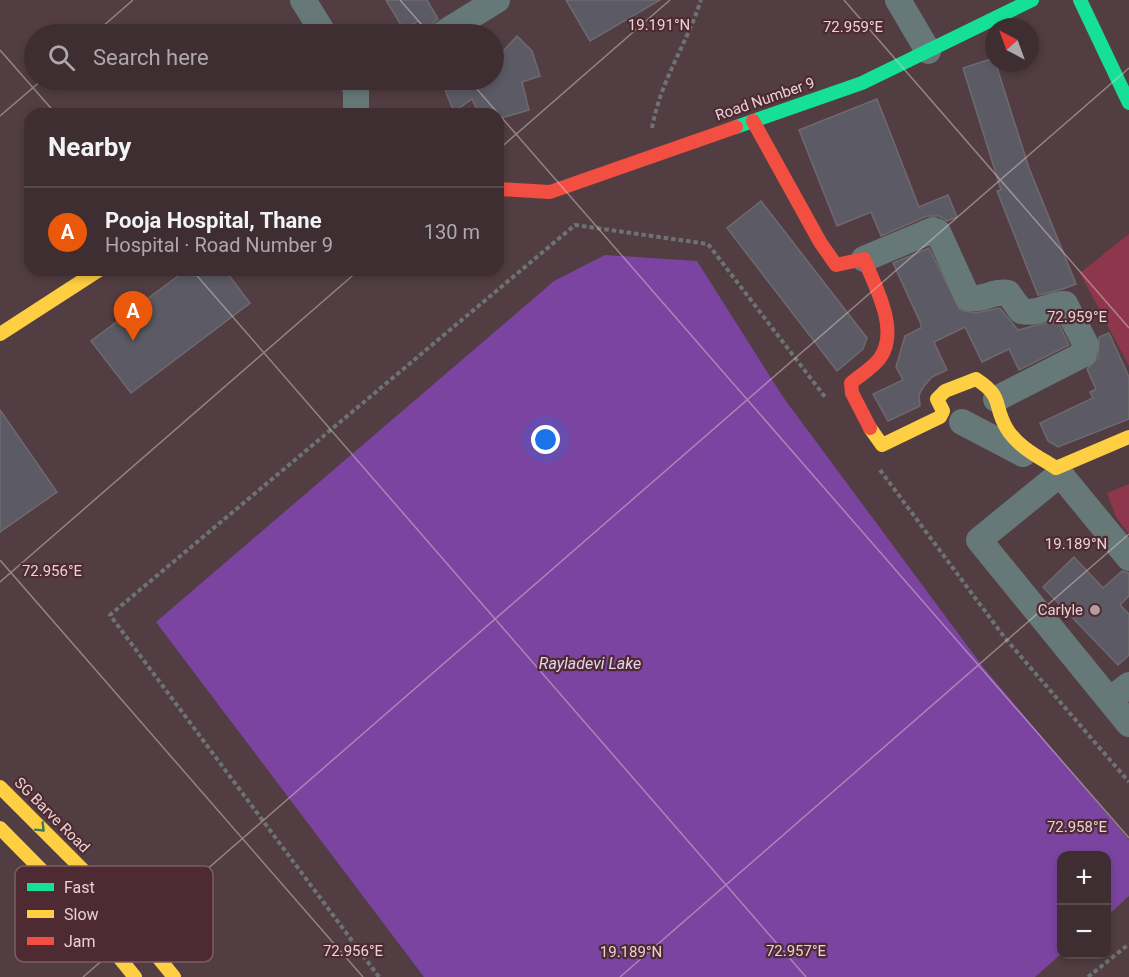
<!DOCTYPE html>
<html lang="en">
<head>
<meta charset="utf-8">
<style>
  :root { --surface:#3e2e32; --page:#45363a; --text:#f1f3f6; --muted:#ada8ac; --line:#574a4d; --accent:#ea580c }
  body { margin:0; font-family:Roboto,sans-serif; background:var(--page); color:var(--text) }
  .controls { position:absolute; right:18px; bottom:18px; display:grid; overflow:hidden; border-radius:12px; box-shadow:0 3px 9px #0003 }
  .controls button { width:54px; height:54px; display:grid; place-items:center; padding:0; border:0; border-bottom:2px solid var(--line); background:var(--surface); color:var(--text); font:30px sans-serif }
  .compass { position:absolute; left:985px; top:18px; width:54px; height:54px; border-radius:50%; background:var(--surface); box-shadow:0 3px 9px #0003; rotate:319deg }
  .you { position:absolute; left:546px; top:440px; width:21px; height:21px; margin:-15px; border:4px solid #fff; border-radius:50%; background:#1a73e8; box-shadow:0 0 0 9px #1a73e833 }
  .badge { display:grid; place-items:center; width:39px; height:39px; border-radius:50%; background:var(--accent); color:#fff; font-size:20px; font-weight:700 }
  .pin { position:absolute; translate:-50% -50px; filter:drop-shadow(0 2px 3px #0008) }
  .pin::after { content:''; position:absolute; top:32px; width:21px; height:18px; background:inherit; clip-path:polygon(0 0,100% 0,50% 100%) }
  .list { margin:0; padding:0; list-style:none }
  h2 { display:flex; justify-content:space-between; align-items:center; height:78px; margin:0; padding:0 24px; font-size:26px }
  h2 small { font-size:20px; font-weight:400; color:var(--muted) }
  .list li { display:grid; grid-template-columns:39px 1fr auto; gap:18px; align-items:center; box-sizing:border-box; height:90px; padding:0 24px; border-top:2px solid var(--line) }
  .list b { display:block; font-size:22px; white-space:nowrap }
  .list p { margin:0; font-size:20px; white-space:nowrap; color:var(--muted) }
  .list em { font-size:20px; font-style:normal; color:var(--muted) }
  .icon { flex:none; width:33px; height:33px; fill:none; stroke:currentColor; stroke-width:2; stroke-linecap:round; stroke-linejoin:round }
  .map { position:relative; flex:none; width:1129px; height:977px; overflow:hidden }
  .search { position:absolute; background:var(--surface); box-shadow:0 3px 9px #0003; left:24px; top:24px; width:480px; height:66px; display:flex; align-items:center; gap:15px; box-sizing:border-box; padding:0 21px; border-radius:33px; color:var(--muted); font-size:22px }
  .panel { position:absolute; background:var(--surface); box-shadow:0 3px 9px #0003; left:24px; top:108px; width:480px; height:168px; border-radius:18px }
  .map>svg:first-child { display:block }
  .green { fill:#8e374c }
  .water { fill:#7b44a1 }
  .building { fill:#5c5b65; stroke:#6e696f; stroke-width:1.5 }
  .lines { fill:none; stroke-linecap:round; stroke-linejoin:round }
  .path { stroke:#6d7373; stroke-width:4; stroke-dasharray:4.5 3; stroke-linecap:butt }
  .street { stroke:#667978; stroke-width:26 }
  .fast { stroke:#16e098; stroke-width:14 }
  .slow { stroke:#ffcf43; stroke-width:14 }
  .jam { stroke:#f24e42; stroke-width:14 }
  .oneway { stroke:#357c60 }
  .ticks { fill:none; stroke:#e9d2d5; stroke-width:1.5; stroke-opacity:0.45 }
  .poi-dot { fill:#b49ea2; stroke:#4e2b32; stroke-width:2 }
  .labels { text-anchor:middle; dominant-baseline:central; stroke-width:4.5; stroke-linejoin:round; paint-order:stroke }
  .street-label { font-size:15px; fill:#e9d2d5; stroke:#4e2b32 }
  .poi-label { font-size:15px; fill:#e9d2d5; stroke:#4e2b32; text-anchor:end }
  .water-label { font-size:16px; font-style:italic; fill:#e2d5ef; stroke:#4e2b32 }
  .key { fill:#4e2b32; stroke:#7c5d63; stroke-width:1.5 }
  .key-label { font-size:16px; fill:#e9d2d5 }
  .ticks-label { font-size:15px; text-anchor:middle; fill:#e9d2d5; stroke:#4e2b32; stroke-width:4.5; stroke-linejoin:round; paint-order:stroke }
</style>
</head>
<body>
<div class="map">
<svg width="1129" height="977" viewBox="0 0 1129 977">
  <rect width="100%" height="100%" fill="#523e42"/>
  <!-- green -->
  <g class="green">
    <polygon points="1129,234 1129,366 1080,273"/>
    <polygon points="1129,484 1129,534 1116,517 1107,493"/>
  </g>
  <!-- water -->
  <polygon class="water" points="605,255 697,261 783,397 983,667 1129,840 1129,896 1107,916 1106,856 1062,856 1061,954 1035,977 424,977 156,622 554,281"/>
  <!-- building -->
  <g class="building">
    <polygon points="386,0 427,0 438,19 429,26 426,34 418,21 404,30"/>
    <polygon points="566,0 660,0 590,41"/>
    <polygon points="517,36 532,51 540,76 522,82 529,110 498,119 498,114 479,114 472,99 454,112 441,80 494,80 494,61"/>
    <polygon points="994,58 1029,168 1076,284 1063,289 1038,295 997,191 1001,190 963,68"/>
    <polygon points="877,99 919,207 948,195 957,217 947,221 939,216 927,216 881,236 871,212 837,226 799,130"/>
    <polygon points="761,201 867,338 863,349 837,371 727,228"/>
    <polygon points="929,248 960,310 975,313 1000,308 1018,330 1057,320 1069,345 1019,370 1009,349 982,362 965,327 934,342 947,370 932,377 924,386 919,395 920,406 888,421 873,394 903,380 896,367 905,336 921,328 921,324 893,263"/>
    <polygon points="186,270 225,270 250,303 131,393 91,341"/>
    <polygon points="1109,333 1129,377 1129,419 1058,447 1048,441 1040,423 1093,398 1090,392 1096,389 1087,369 1098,358 1099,337"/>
    <polygon points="0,410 57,492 0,532"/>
    <polygon points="1074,557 1103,588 1122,571 1129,573 1129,596 1120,605 1129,614 1129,655 1118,665 1043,587"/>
  </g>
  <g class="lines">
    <!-- path -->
    <g class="path">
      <path d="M652 128C661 79 686 46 701 0"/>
      <polyline points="880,470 1005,638 1129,782"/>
      <polyline points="379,977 110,615 575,225 708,244 825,397"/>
      <polyline points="1088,977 1129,944"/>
    </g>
    <!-- street -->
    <g class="street">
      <polyline points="303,0 324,34"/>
      <polyline points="898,0 928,51"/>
      <polyline points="442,34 497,0"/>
      <polyline points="351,80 356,89 356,114"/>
      <path d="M864 259 933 230 938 232 968 298C983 301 995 290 1008 293L1021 311C1040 315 1047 304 1065 304L1086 345 1084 354 996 399"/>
      <polyline points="962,422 1023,454"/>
      <polyline points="1129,558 1060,474 979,540 1129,724"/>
      <polyline points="1111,699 1129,685"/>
    </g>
    <!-- fast -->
    <g class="fast">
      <polyline points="1080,0 1129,103"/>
      <polyline points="736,127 862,83 1032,0"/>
    </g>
    <!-- slow -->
    <g class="slow">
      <polyline points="0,334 99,270"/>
      <path d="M870 428 882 445 940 417 943 411 937 399 945 391 976 379C1005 398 992 404 1007 429 1018 447 1039 457 1056 468L1129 437"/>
      <polyline points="0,787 104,891 174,977"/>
      <polyline points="0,828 78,907 135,977"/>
    </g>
    <!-- jam -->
    <g class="jam">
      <path d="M753 121 820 242 836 265 864 259C875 286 900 330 880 358 873 368 860 375 851 383L852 393 870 428"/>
      <polyline points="498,189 550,192 736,127"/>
    </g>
  </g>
  <!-- one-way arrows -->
  <defs><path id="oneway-chevron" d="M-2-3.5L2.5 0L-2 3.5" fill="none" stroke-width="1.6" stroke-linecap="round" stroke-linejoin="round" transform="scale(1.5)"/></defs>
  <use class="oneway" href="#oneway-chevron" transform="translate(41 828) rotate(45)"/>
  <!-- ticks -->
  <path class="ticks" d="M400 0 430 34M844 0 1129 328M94 34 133 0M0 50 56 114M469 80 1129 838M0 116 42 80M498 150 670 0M192 270 806 977M0 560 363 977M0 582 359 270M83 977 1129 68M620 977 1129 534"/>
  <!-- markers -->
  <circle class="poi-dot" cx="1095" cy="610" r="6"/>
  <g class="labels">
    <!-- street labels -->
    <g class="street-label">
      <text transform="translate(765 99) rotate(-19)">Road Number 9</text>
      <text transform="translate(52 815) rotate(45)">SG Barve Road</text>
    </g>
    <!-- poi labels -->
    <g class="poi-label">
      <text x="1083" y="610">Carlyle</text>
    </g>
    <!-- water labels -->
    <g class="water-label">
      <text x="590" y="663">Rayladevi Lake</text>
    </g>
  </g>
  <!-- legend -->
  <rect x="15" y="866" width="198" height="96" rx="9" class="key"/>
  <rect x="27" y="883" width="27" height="8" fill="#16e098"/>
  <rect x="27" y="910" width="27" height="8" fill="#ffcf43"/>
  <rect x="27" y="937" width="27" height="8" fill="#f24e42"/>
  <g class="key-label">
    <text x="64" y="893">Fast</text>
    <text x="64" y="920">Slow</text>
    <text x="64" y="947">Jam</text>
  </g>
  <g class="ticks-label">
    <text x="659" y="30">19.191°N</text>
    <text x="853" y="32">72.959°E</text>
    <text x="1077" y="322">72.959°E</text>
    <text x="1076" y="549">19.189°N</text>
    <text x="52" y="576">72.956°E</text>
    <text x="1077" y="832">72.958°E</text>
    <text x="353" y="956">72.956°E</text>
    <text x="796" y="956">72.957°E</text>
    <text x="631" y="957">19.189°N</text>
  </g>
</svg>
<div class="controls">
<button>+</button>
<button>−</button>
</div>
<svg class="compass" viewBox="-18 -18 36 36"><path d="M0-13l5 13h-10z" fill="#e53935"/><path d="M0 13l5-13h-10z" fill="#ada8ac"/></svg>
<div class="you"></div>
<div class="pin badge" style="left:133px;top:341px">A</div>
<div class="search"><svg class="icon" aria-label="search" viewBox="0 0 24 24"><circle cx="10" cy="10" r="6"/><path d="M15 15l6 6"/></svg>Search here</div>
<section class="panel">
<h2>Nearby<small></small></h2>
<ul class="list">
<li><span class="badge">A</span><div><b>Pooja Hospital, Thane</b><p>Hospital · Road Number 9</p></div><em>130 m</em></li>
</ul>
</section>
</div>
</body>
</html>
